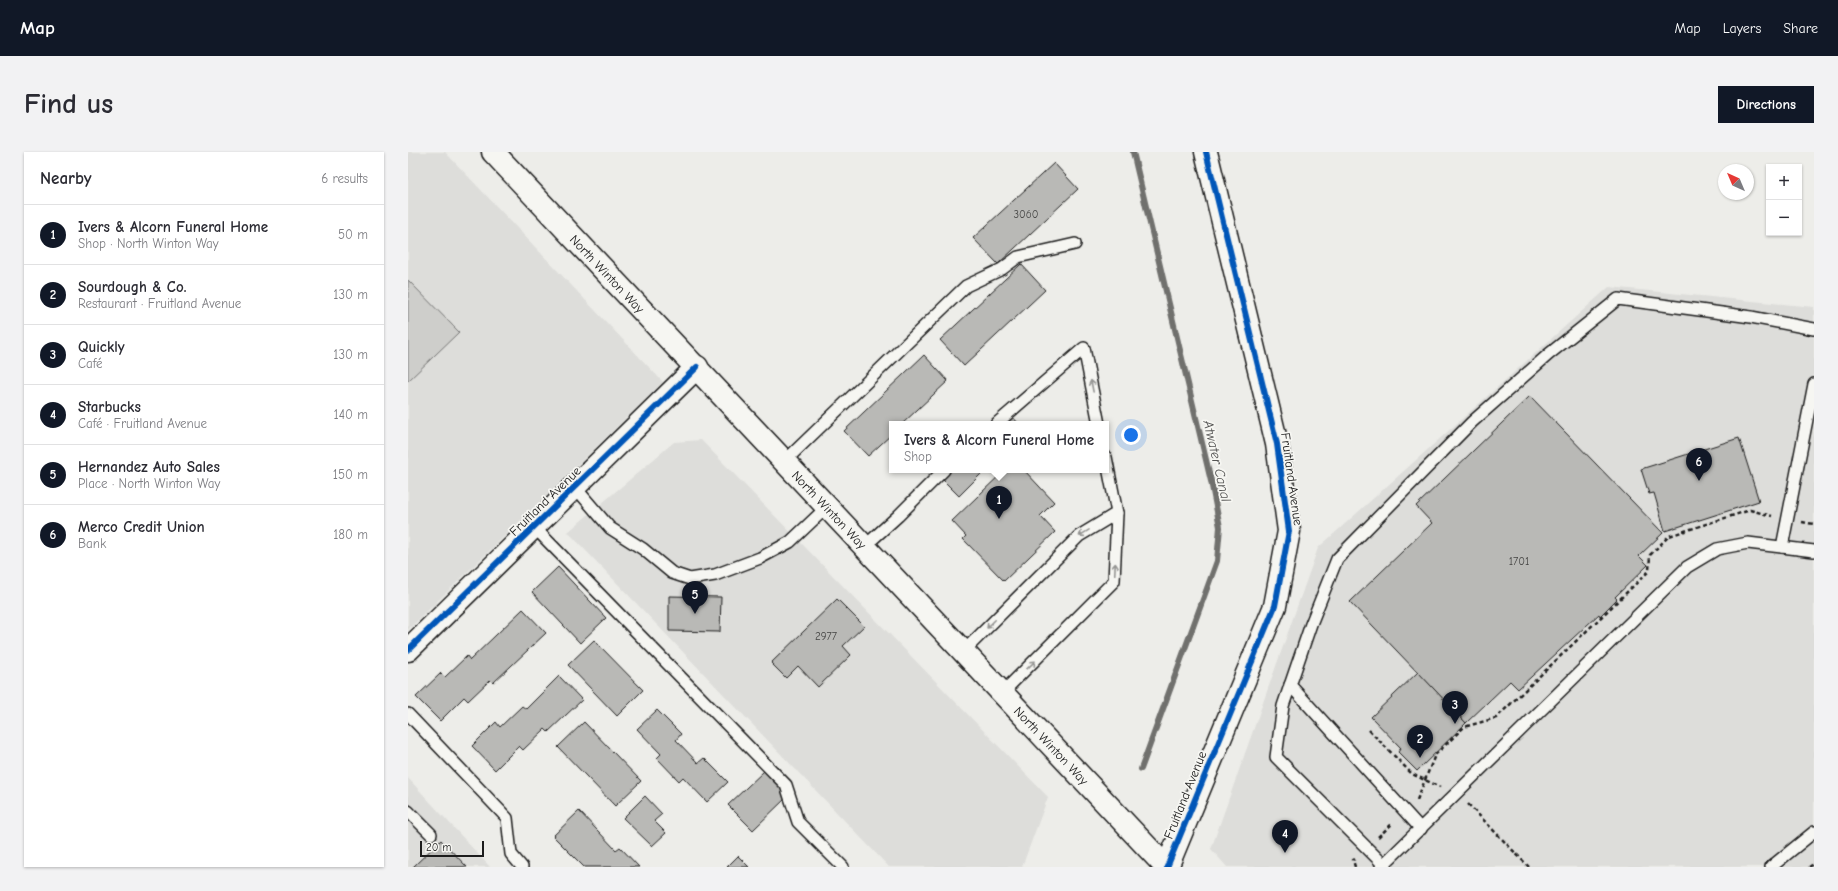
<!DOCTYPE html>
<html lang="en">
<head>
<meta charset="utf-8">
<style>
  :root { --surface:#fff; --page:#f2f2f3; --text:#2b2b33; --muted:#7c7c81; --line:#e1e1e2; --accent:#111827 }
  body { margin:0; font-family:"Comic Neue",sans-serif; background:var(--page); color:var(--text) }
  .controls { position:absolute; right:12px; top:12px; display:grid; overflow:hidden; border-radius:0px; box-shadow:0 1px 3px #0004 }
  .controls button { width:36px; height:36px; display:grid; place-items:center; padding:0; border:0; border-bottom:1px solid var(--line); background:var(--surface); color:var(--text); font:20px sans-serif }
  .compass { position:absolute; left:1310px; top:12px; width:36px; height:36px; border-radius:50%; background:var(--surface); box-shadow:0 1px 3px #0004; rotate:316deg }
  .scale { position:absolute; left:12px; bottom:10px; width:64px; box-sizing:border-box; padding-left:4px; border:2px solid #1c1c1c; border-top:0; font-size:11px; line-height:14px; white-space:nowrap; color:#1c1c1c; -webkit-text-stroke:3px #f6f6f2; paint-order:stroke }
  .you { position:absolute; left:723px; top:283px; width:14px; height:14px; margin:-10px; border:3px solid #fff; border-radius:50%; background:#1a73e8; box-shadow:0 0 0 6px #1a73e833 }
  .badge { display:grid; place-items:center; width:26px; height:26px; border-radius:50%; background:var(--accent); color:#fff; font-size:13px; font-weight:700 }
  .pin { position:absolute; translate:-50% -33px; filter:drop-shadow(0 1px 2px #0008) }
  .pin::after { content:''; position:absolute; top:21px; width:14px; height:12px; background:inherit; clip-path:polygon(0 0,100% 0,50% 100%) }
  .popup { position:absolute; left:481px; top:269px; width:220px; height:52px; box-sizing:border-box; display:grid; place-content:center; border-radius:0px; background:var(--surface); filter:drop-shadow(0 1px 3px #0005); font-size:13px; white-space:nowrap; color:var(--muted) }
  .popup b { font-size:15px; color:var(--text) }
  .popup::after { content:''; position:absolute; left:50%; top:100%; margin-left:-8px; border:8px solid transparent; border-top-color:var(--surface) }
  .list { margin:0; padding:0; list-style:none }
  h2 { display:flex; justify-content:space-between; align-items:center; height:52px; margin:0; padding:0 16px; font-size:17px }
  h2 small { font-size:13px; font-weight:400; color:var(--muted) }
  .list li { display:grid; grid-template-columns:26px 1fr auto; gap:12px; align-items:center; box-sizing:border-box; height:60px; padding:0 16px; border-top:1px solid var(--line) }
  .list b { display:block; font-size:15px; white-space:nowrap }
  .list p { margin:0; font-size:13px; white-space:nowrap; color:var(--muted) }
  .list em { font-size:13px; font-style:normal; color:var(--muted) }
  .map { position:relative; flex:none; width:1406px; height:715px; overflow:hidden; border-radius:0px }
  header { display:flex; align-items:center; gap:24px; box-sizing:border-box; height:56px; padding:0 20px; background:var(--accent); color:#fff }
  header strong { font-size:19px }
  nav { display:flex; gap:22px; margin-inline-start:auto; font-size:14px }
  .intro { display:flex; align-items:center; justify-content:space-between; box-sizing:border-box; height:96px; padding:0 24px }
  h1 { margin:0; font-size:28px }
  .button { padding:10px 18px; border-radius:0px; background:var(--accent); color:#fff; font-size:14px; font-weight:700 }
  main { display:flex; gap:24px; padding:0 24px }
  aside { flex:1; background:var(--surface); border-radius:0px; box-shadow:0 1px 3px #0004 }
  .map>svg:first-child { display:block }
  .built { fill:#ddddda }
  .green { fill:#cececb; stroke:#757574 }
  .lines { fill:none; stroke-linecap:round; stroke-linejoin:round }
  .stream { stroke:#6f6f6d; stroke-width:6 }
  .building { fill:#b9b9b6; stroke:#1c1c1c }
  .lane-casing { stroke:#1c1c1c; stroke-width:14 }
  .street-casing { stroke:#1c1c1c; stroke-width:25 }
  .secondary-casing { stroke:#1c1c1c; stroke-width:25 }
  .path { stroke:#1c1c1c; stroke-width:2.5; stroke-dasharray:4 3; stroke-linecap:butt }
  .lane { stroke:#f6f6f2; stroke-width:11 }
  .street { stroke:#f6f6f2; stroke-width:22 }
  .secondary { stroke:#f6f6f2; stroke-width:22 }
  .cycleway-casing { stroke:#f6f6f2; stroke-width:8 }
  .cycleway { stroke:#0057b8; stroke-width:6 }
  .oneway { stroke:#949492 }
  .labels { text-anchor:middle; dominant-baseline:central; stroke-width:3.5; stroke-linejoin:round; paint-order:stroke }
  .number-label { font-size:11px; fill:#434342 }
  .street-label { font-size:13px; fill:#1c1c1c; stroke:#f6f6f2 }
  .water-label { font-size:14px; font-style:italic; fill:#535352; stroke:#f6f6f2 }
</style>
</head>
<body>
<header>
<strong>Map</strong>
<nav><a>Map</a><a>Layers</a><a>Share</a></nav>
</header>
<div class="intro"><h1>Find us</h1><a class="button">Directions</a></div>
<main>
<aside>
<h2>Nearby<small>6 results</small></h2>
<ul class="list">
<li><span class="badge">1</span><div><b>Ivers &amp; Alcorn Funeral Home</b><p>Shop · North Winton Way</p></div><em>50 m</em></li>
<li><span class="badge">2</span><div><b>Sourdough &amp; Co.</b><p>Restaurant · Fruitland Avenue</p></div><em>130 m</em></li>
<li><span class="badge">3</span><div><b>Quickly</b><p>Café</p></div><em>130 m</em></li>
<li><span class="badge">4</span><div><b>Starbucks</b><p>Café · Fruitland Avenue</p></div><em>140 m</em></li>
<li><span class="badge">5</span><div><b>Hernandez Auto Sales</b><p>Place · North Winton Way</p></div><em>150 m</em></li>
<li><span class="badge">6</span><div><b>Merco Credit Union</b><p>Bank</p></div><em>180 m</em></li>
</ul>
</aside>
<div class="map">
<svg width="1406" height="715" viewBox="0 0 1406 715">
  <rect width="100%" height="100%" fill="#edede9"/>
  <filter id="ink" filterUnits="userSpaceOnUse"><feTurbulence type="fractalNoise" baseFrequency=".025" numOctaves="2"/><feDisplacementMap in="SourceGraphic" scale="8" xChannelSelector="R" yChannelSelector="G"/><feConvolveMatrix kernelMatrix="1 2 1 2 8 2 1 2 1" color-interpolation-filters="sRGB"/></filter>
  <g filter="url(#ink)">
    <!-- built -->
    <g class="built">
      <polygon points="0,0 37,0 255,230 0,478"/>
      <polygon points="1201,135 1406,155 1406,715 819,715 803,697 910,396"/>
      <polygon points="293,288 640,645 614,715 481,715 160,380 266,290"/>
      <polygon points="0,626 82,715 0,715"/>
    </g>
    <!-- green -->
    <polygon class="green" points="0,128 51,180 0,229"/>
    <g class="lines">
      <!-- stream -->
      <polyline class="stream" points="725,0 803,329 812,375 809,409 733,617"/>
    </g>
    <!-- building -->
    <g class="building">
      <polygon points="646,11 670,37 590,112 565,86"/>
      <polygon points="613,112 637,138 556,214 532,188"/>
      <polygon points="516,203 540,229 494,272 484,272 484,282 460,304 436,279"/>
      <polygon points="1122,244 1255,381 1231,404 1240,413 1207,445 1209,447 1192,464 1191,462 1110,537 1102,529 1058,571 942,450 1024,371 1008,354"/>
      <polygon points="603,263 611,272 594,272"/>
      <polygon points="1331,286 1351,349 1257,379 1246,341 1241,342 1233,317"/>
      <polygon points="537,318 577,318 551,344 531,324"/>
      <polygon points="597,318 616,318 646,350 632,364 647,380 596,429 555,387 558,384 544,369"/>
      <polygon points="150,415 198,466 172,491 124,440"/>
      <polygon points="261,444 313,445 312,480 261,479"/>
      <polygon points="429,447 456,474 435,494 443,503 410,535 390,514 378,526 363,511"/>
      <polygon points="115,457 138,481 85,531 82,528 60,549 56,545 32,569 8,545 33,521 37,525 59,504 62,508"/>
      <polygon points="186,488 235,538 209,564 160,513"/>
      <polygon points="1010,520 1058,571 1009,619 990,600 993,596 963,565"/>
      <polygon points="151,524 174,548 140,580 137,577 115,598 111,594 87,618 64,594 88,570 92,575 114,554 118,557"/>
      <polygon points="249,558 273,582 268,588 290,611 296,606 320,630 299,650 275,625 271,629 249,606 253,602 229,577"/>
      <polygon points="176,570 233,629 207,654 150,595"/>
      <polygon points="356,619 380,644 345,678 320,653"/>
      <polygon points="237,644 254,662 246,669 258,681 244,694 215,666"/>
      <polygon points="171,659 208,698 212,695 231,715 176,715 145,684"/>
      <polygon points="33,688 59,715 5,715"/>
      <polygon points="330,704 341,715 319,715"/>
    </g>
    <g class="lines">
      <!-- lane casing -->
      <g class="lane-casing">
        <g id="lane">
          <polyline points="588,272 676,196 691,272"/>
          <polyline points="377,309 558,134 594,117 610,105 667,92"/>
          <polyline points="167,335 202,376 235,397 264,421 282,427 307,423 352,406 382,390 420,354"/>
          <polyline points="126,375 378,633 390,670 435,715"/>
          <polyline points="457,394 490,364 536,318"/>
          <polyline points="1374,395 1406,232"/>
          <polyline points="556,499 671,384 709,361"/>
          <polyline points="882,533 1013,677"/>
          <polyline points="595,540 706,429 709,361 698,305"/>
          <polyline points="0,562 99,666 103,702 114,715"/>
          <polyline points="0,659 23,682"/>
          <polyline points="973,715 1279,415 1309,397 1340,391 1406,399"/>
          <polyline points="978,715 868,605 875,554 903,472 929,407 1064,270 1141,202 1210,147 1343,165 1406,177"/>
          <polyline points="1363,715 1406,680"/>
        </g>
      </g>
      <!-- street casing -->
      <g class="street-casing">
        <g id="street">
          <polyline points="0,498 289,215"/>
          <polyline points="759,715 867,454 881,379 869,292 798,0"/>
        </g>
      </g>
      <!-- secondary casing -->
      <g class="secondary-casing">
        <g id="secondary">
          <path id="s1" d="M85 0 758 715"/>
        </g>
      </g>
      <!-- path -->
      <g class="path">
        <polyline points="1394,370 1406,372"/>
        <polyline points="961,578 1004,622 1032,635"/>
        <polyline points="1009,648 1027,603 1056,575 1088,566 1241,419 1242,403 1261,384 1342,358 1364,364"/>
        <polyline points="1060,652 1121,715"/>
        <polyline points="970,685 985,671"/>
        <polyline points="947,715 945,708 947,707"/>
        <polyline points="1401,715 1406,712"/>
      </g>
      <!-- lane -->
      <use href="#lane" class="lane"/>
      <!-- street -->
      <use href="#street" class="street"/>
      <!-- secondary -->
      <use href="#secondary" class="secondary"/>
      <!-- cycleway casing -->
      <g class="cycleway-casing">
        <g id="cycleway">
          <polyline points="0,498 289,215"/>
          <polyline points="759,715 867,454 881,379 869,292 798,0"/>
        </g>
      </g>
      <!-- cycleway -->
      <use href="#cycleway" class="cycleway"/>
    </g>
    <!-- one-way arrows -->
    <defs><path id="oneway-shaft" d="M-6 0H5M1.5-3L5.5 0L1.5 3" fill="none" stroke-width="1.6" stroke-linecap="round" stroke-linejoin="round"/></defs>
    <g class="oneway">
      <use href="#oneway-shaft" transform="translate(684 234) rotate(-101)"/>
      <use href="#oneway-shaft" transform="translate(676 381) rotate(148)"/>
      <use href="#oneway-shaft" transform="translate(707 417) rotate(-87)"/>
      <use href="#oneway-shaft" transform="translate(583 472) rotate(135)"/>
      <use href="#oneway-shaft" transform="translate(623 513) rotate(-44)"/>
    </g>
  </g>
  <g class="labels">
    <!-- number labels -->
    <g class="number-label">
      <text x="618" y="62">3060</text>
      <text x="1111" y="409">1701</text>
      <text x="418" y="484">2977</text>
    </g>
    <!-- street labels -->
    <g class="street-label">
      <text stroke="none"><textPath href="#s1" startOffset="167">North Winton Way</textPath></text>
      <text transform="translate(884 327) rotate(82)">Fruitland Avenue</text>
      <text transform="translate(137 349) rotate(-44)">Fruitland Avenue</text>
      <text stroke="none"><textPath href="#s1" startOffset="491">North Winton Way</textPath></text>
      <text stroke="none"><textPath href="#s1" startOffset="815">North Winton Way</textPath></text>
      <text transform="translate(777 643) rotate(-68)">Fruitland Avenue</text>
    </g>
    <!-- water labels -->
    <g class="water-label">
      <text transform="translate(809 309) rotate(77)">Atwater Canal</text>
    </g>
  </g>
</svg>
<div class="controls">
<button>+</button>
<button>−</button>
</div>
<svg class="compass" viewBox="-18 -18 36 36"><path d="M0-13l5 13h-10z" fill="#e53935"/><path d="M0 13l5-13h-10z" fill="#7c7c81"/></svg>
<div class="scale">20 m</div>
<div class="you"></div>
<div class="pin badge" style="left:591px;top:367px">1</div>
<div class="popup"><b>Ivers &amp; Alcorn Funeral Home</b>Shop</div>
<div class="pin badge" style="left:1012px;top:606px">2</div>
<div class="pin badge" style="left:1047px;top:572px">3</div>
<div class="pin badge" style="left:877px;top:701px">4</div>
<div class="pin badge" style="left:287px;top:462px">5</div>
<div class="pin badge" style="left:1291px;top:329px">6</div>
</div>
</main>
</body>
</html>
